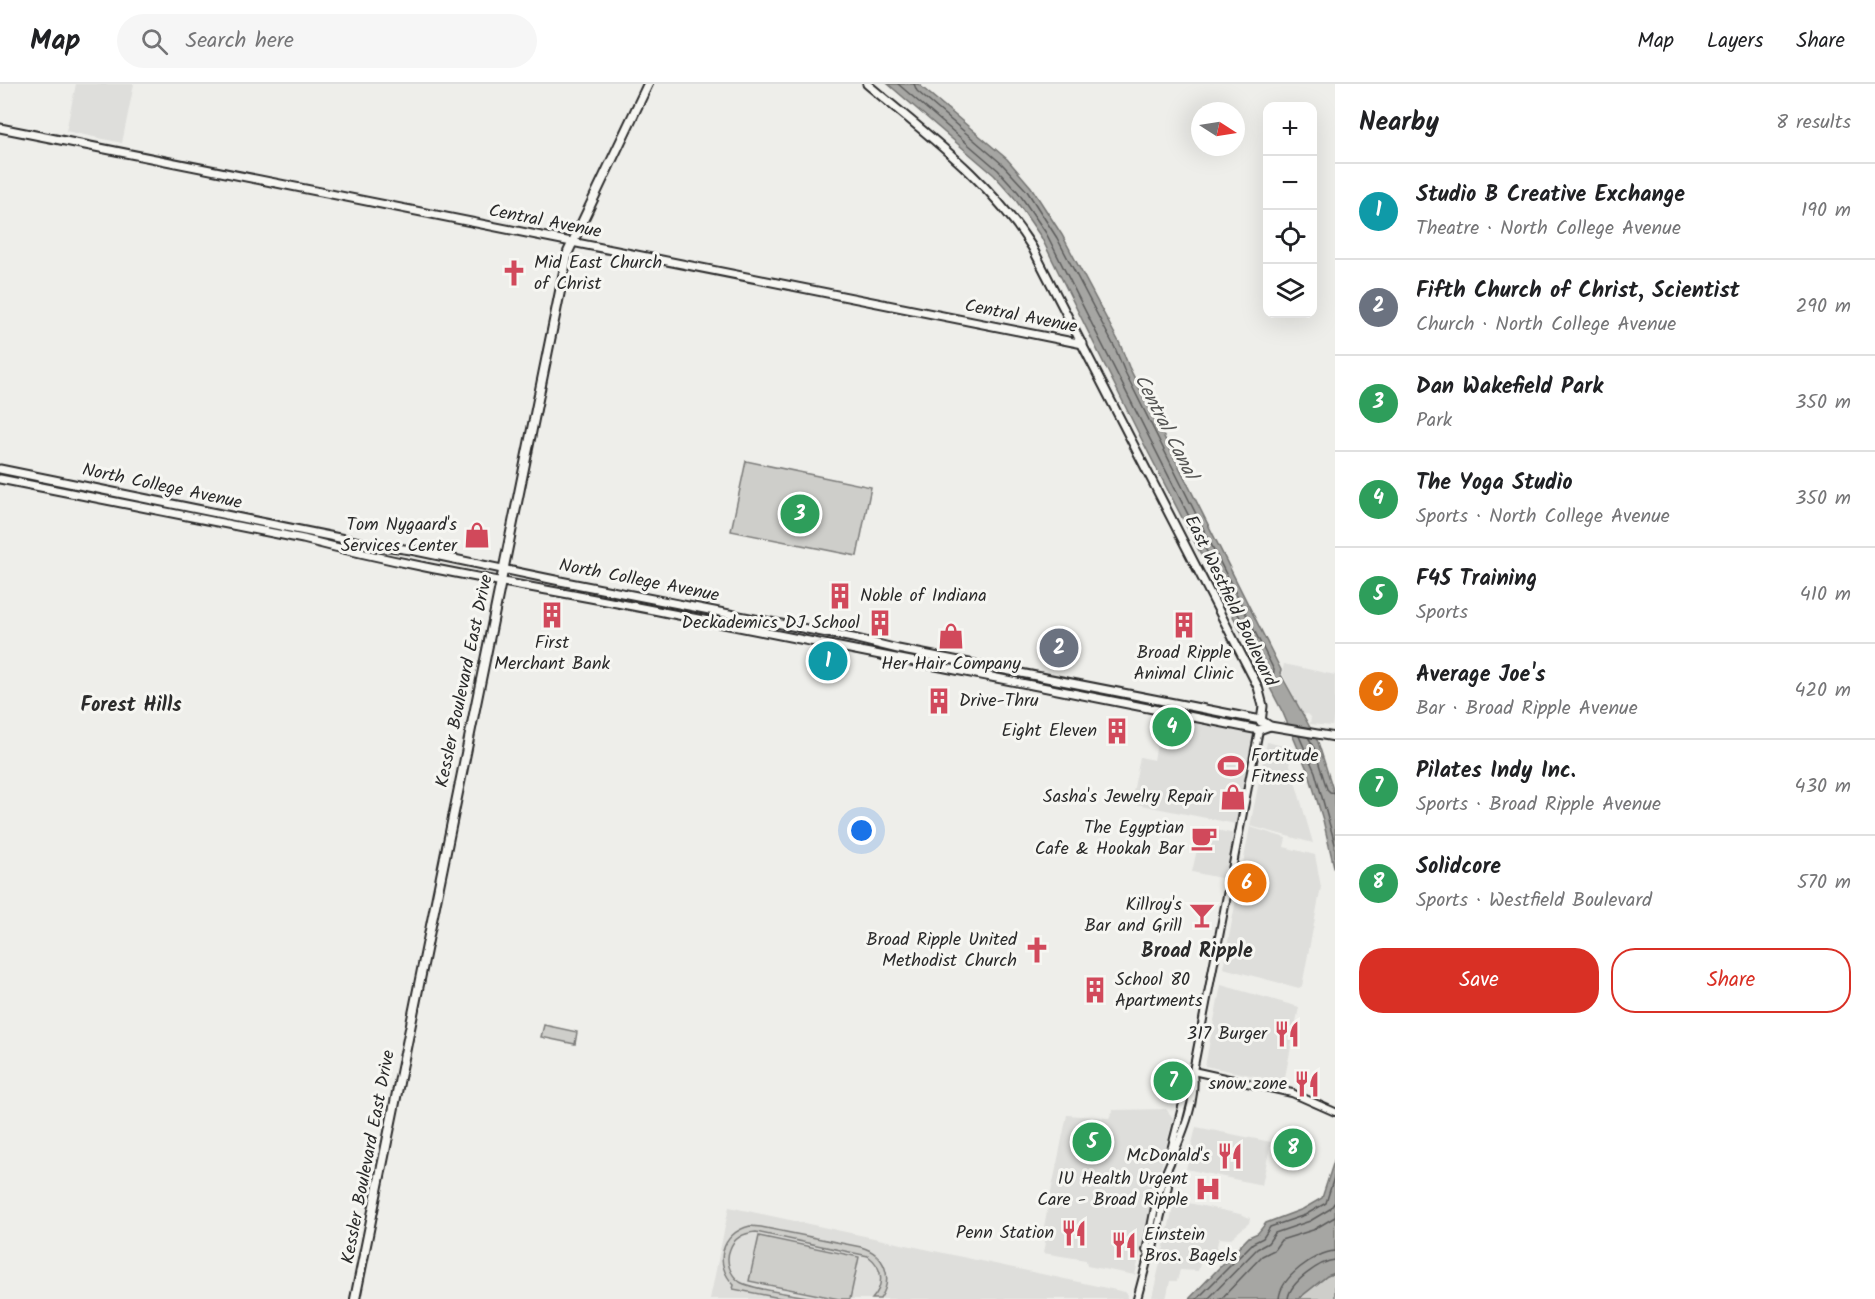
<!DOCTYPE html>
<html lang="en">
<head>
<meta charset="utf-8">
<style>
  :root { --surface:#fff; --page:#f6f6f6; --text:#202124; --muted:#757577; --line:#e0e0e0; --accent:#d93025 }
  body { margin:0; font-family:Kalam,sans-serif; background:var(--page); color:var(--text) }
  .controls { position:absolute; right:18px; top:18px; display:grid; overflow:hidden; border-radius:12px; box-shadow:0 6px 24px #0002 }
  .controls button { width:54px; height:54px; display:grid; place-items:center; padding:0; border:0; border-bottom:2px solid var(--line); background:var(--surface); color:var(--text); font:30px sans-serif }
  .compass { position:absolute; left:1191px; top:18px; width:54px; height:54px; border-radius:50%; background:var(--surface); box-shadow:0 6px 24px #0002; rotate:102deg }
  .you { position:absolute; left:862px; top:747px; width:21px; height:21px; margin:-15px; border:4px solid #fff; border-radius:50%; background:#1a73e8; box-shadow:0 0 0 9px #1a73e833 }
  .badge { display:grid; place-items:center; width:39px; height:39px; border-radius:50%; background:var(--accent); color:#fff; font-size:20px; font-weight:700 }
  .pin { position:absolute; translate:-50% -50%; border:3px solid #fff; box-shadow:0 2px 6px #0006 }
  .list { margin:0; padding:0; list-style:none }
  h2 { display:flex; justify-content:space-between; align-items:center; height:78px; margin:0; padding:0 24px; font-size:26px }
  h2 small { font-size:20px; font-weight:400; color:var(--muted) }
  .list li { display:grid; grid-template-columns:39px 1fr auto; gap:18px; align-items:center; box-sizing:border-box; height:96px; padding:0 24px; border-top:2px solid var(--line) }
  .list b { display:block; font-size:22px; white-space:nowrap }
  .list p { margin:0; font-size:20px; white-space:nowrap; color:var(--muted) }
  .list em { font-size:20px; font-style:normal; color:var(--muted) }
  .actions { display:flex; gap:12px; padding:18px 24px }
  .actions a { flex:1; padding:14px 0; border:2px solid var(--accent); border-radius:24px; text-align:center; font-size:21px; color:var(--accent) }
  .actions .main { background:var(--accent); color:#fff }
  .icon { flex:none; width:33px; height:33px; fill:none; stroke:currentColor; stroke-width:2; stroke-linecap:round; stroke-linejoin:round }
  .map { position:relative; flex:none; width:1335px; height:1215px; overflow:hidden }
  header { display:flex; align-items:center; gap:36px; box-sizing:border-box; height:84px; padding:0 30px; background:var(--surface); border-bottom:2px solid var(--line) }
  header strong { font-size:28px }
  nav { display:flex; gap:33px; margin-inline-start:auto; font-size:21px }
  .search { width:420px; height:54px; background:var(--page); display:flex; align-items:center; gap:15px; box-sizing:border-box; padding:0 21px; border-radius:33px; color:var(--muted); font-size:22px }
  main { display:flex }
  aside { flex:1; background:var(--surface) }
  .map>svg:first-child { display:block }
  .built { fill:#dededb }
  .green { fill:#cececa; stroke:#7c7c7a; stroke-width:1.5 }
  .water { fill:#a6a6a3; stroke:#757573; stroke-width:1.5 }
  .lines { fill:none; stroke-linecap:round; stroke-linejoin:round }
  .shore { stroke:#5c5c5b; stroke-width:1.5 }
  .tertiary-casing { stroke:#2b2b2b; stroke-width:10 }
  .secondary-casing { stroke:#2b2b2b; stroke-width:11 }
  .primary-casing { stroke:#2b2b2b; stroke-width:12 }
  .tertiary { stroke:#f6f6f2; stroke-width:6 }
  .secondary { stroke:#f6f6f2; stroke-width:7 }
  .primary { stroke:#f6f6f2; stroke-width:8 }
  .labels { text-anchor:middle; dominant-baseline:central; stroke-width:6; stroke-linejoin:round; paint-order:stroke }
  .street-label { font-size:18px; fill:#2b2b2b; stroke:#f6f6f2 }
  .poi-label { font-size:18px; fill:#2b2b2b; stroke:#f6f6f2; text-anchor:end }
  .water-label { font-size:20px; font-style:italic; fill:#565655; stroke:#f6f6f2 }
  .neighbourhood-label { font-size:20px; font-weight:bold; fill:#2b2b2b; stroke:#f6f6f2 }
</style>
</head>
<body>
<header>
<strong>Map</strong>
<div class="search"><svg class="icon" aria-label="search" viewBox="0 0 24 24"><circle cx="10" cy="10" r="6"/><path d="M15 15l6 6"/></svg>Search here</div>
<nav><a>Map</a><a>Layers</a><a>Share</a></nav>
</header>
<main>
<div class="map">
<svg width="1335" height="1215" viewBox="0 0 1335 1215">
  <rect width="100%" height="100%" fill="#eeeeea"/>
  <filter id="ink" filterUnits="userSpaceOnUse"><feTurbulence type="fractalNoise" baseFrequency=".0167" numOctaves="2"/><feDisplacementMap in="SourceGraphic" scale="12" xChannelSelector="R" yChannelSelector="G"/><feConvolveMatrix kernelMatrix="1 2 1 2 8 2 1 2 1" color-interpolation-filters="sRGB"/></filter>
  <g filter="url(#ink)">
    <!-- built -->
    <g class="built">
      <polygon points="76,0 134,0 122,59 66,47"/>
      <polygon points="1284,580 1335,591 1335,627 1332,642 1310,640 1311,633 1308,630 1303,631 1282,589"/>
      <polygon points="1163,630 1254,648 1236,740 1131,719 1140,673 1154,676"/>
      <polygon points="1267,658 1283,662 1290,680 1313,759 1250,742"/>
      <polygon points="1202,743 1235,750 1225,795 1192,788"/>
      <polygon points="1250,743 1286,754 1284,763 1315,771 1321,803 1302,902 1299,904 1223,884"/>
      <polygon points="1221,901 1299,923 1284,998 1205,982"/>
      <polygon points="1166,1025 1173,1034 1135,1191 1087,1182 1086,1176 1043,1169 1046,1153 1042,1152 1067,1031 1109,1034 1113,1026"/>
      <polygon points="1196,1043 1271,1058 1262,1101 1186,1085"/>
      <polygon points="1175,1116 1240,1130 1250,1134 1249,1139 1230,1155 1219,1154 1215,1169 1202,1173 1198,1187 1180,1186 1177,1197 1170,1197 1166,1215 1152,1213"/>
      <polygon points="729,1123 1125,1208 1128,1211 1127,1215 710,1215"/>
    </g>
    <!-- green -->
    <g class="green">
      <polygon points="746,377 871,403 857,472 731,447"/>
      <polygon points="544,941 577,948 575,960 541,953"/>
      <path d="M750 1142 761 1143 861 1163C885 1170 894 1194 880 1215H872C885 1201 883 1183 868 1172L756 1148C744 1149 734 1154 730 1165 725 1177 730 1191 740 1198 753 1206 800 1211 818 1215H786L733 1205 734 1201C713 1180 721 1149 750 1142Z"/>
      <polygon points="759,1152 859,1173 850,1215 839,1215 749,1197"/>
      <polygon points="1335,1189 1335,1215 1298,1215 1327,1192"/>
    </g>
    <!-- water -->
    <g class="water">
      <polygon points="888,0 918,0 1007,75 1031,103 1062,151 1120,260 1129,283 1281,586 1280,589 1318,658 1335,712 1335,787 1323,736 1309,690 1283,629 1144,360 1041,153 1013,112 994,91"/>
      <polygon points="1335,1074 1335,1189 1327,1192 1298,1215 1189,1215 1249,1153 1258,1149 1266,1139 1303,1125 1322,1114"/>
    </g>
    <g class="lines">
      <!-- shore -->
      <g class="shore">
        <polyline points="898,0 998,86 1018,108 1046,149 1269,591 1273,593 1274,586 1124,286 1115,264 1057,154 1027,107 1002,80 917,7 914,0"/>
        <polyline points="1299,652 1315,688 1335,760"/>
        <polyline points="1308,653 1313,661 1327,705 1330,708 1335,709"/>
        <polyline points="1197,1215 1253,1159 1263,1154 1270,1143 1305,1131 1326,1119 1335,1090"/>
        <polyline points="1208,1215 1257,1165 1268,1159 1275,1149 1310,1137 1330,1125 1335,1118"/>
        <polyline points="1221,1215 1262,1172 1274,1166 1281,1156 1313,1146 1335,1133"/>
        <path d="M1279 1215C1280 1194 1315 1168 1335 1167"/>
        <path d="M1288 1215C1289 1199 1320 1177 1335 1176"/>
      </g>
      <!-- tertiary casing -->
      <g class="tertiary-casing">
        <g id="tertiary">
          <polyline points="1193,987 1292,1009 1335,1028"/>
          <polyline points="1173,1072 1171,1066 1190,992 1193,987 1259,646"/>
          <path d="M1149 1170 1146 1166C1152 1144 1154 1119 1162 1098 1175 1065 1198 1024 1193 988"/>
          <polyline points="1137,1215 1149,1170 1152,1168 1168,1102 1165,1093"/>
        </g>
      </g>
      <!-- secondary casing -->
      <g class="secondary-casing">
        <g id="secondary">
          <path d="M867 0C926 50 990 96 1032 163L1258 603 1263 622 1261 638"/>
          <polyline points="0,44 1083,260"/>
          <polyline points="0,385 369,460 411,466 560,497 853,554 898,565 1261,636 1270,642 1335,653"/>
          <path d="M0 395 303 455C425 487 550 505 673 530 868 568 1064 608 1259 646L1270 642"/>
        </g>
      </g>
      <!-- primary casing -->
      <g class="primary-casing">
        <polyline id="primary" points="355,1215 568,168 648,0"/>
      </g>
      <!-- tertiary -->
      <use href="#tertiary" class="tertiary"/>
      <!-- secondary -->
      <use href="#secondary" class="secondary"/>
      <!-- primary -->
      <use href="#primary" class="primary"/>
    </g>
  </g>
  <!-- icons -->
  <defs>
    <g id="church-bare" transform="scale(2.07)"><path d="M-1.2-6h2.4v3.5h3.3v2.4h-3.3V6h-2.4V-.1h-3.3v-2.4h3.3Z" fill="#d1495b" stroke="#f6f6f2" stroke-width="2.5" paint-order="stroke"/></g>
    <g id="shop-bare" transform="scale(2.07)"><path d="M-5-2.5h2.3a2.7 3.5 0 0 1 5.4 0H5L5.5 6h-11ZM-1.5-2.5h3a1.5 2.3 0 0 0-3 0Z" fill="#d1495b" stroke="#f6f6f2" stroke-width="2.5" paint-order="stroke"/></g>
    <g id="building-bare" transform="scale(2.07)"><path d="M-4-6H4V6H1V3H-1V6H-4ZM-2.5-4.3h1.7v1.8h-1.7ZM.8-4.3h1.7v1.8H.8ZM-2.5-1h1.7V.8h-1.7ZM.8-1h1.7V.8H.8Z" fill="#d1495b" stroke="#f6f6f2" stroke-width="2.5" paint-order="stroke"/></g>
    <g id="stadium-bare" transform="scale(2.07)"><path d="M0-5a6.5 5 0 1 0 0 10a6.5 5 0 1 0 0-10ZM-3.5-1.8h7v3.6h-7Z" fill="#d1495b" stroke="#f6f6f2" stroke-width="2.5" paint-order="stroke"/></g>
    <g id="cafe-bare" transform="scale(2.07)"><path d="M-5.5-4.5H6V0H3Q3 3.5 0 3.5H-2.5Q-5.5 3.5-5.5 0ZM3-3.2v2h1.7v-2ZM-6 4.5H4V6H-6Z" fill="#d1495b" stroke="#f6f6f2" stroke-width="2.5" paint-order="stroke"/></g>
    <g id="bar-bare" transform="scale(2.07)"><path d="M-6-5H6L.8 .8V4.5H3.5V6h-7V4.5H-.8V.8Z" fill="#d1495b" stroke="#f6f6f2" stroke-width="2.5" paint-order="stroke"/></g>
    <g id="restaurant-bare" transform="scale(2.07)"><path d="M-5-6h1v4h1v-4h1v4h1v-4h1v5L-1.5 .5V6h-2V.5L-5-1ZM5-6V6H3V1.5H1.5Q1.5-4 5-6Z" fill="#d1495b" stroke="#f6f6f2" stroke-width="2.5" paint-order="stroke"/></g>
    <g id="hospital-bare" transform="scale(2.07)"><path d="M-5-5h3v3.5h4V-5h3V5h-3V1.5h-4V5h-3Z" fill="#d1495b" stroke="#f6f6f2" stroke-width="2.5" paint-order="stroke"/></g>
  </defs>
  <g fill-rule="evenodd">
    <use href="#church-bare" x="514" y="189"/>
    <use href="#shop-bare" x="477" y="451"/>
    <use href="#building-bare" x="840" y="512"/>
    <use href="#building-bare" x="552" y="531"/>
    <use href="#building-bare" x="880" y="539"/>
    <use href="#building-bare" x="1184" y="541"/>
    <use href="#shop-bare" x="951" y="552"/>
    <use href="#building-bare" x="939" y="617"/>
    <use href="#building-bare" x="1117" y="647"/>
    <use href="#stadium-bare" x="1231" y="682"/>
    <use href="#shop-bare" x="1233" y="713"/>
    <use href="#cafe-bare" x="1204" y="754"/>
    <use href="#bar-bare" x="1202" y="831"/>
    <use href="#church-bare" x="1037" y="866"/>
    <use href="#building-bare" x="1095" y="906"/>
    <use href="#restaurant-bare" x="1287" y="950"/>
    <use href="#restaurant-bare" x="1307" y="1000"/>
    <use href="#restaurant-bare" x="1230" y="1072"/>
    <use href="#hospital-bare" x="1208" y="1105"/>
    <use href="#restaurant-bare" x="1074" y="1149"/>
    <use href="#restaurant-bare" x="1124" y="1161"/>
  </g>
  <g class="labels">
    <!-- street labels -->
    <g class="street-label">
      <text transform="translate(545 138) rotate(11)">Central Avenue</text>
      <text transform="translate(1021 233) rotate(11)">Central Avenue</text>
      <text transform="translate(162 403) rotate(12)">North College Avenue</text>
      <text transform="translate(639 497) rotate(11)">North College Avenue</text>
      <text transform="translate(1230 517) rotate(64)">East Westfield Boulevard</text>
      <text transform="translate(465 597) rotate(-78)">Kessler Boulevard East Drive</text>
      <text transform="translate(369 1073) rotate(-79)">Kessler Boulevard East Drive</text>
    </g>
    <!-- poi labels -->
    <g class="poi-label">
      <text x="534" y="179" text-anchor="start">Mid East Church<tspan x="534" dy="21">of Christ</tspan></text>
      <text x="457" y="441">Tom Nygaard's<tspan x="457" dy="21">Services Center</tspan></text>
      <text x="860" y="512" text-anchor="start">Noble of Indiana</text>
      <text x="860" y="539">Deckademics DJ School</text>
      <text x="552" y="559" text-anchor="middle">First<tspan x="552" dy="21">Merchant Bank</tspan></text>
      <text x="1184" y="569" text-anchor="middle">Broad Ripple<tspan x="1184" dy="21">Animal Clinic</tspan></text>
      <text x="951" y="580" text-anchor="middle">Her Hair Company</text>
      <text x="959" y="617" text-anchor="start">Drive-Thru</text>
      <text x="1097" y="647">Eight Eleven</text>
      <text x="1251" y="672" text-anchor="start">Fortitude<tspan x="1251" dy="21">Fitness</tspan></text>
      <text x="1213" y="713">Sasha's Jewelry Repair</text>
      <text x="1184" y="744">The Egyptian<tspan x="1184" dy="21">Cafe &amp; Hookah Bar</tspan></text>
      <text x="1182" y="821">Killroy's<tspan x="1182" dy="21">Bar and Grill</tspan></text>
      <text x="1017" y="856">Broad Ripple United<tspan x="1017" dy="21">Methodist Church</tspan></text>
      <text x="1115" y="896" text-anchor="start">School 80<tspan x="1115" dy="21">Apartments</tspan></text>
      <text x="1267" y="950">317 Burger</text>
      <text x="1287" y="1000">snow zone</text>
      <text x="1210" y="1072">McDonald's</text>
      <text x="1188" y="1095">IU Health Urgent<tspan x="1188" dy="21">Care - Broad Ripple</tspan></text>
      <text x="1054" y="1149">Penn Station</text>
      <text x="1144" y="1151" text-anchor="start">Einstein<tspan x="1144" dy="21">Bros. Bagels</tspan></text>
    </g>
    <!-- water labels -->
    <g class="water-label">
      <text transform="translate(1165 343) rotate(63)">Central Canal</text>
    </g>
    <!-- neighbourhood labels -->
    <g class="neighbourhood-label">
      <text x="131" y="622">Forest Hills</text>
      <text x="1197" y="868">Broad Ripple</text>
    </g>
  </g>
</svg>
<div class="controls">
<button>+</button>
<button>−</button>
<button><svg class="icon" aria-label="locate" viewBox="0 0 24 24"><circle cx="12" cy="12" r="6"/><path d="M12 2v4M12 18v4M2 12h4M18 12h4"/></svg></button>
<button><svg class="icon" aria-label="layers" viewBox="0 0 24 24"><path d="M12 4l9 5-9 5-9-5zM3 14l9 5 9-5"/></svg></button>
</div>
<svg class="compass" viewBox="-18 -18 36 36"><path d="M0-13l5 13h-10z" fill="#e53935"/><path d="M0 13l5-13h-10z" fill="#757577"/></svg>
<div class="you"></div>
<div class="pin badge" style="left:828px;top:577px;background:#0f9aa8">1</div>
<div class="pin badge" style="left:1059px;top:564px;background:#6b7280">2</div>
<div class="pin badge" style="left:800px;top:430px;background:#2e9e5b">3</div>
<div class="pin badge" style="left:1172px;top:643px;background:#2e9e5b">4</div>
<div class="pin badge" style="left:1092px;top:1058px;background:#2e9e5b">5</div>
<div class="pin badge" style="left:1247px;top:799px;background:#e8710a">6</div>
<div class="pin badge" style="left:1173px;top:997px;background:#2e9e5b">7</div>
<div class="pin badge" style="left:1293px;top:1064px;background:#2e9e5b">8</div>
</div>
<aside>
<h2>Nearby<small>8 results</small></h2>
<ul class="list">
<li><span class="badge" style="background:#0f9aa8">1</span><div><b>Studio B Creative Exchange</b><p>Theatre · North College Avenue</p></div><em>190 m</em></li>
<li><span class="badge" style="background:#6b7280">2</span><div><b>Fifth Church of Christ, Scientist</b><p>Church · North College Avenue</p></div><em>290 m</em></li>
<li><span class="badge" style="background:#2e9e5b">3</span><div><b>Dan Wakefield Park</b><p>Park</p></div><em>350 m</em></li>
<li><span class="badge" style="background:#2e9e5b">4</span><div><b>The Yoga Studio</b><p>Sports · North College Avenue</p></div><em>350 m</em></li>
<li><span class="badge" style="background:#2e9e5b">5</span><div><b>F45 Training</b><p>Sports</p></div><em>410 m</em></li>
<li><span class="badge" style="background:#e8710a">6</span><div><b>Average Joe's</b><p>Bar · Broad Ripple Avenue</p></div><em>420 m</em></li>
<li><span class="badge" style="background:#2e9e5b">7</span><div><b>Pilates Indy Inc.</b><p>Sports · Broad Ripple Avenue</p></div><em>430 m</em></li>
<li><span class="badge" style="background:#2e9e5b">8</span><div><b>Solidcore</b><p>Sports · Westfield Boulevard</p></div><em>570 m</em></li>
</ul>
<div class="actions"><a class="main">Save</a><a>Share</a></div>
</aside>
</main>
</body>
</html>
